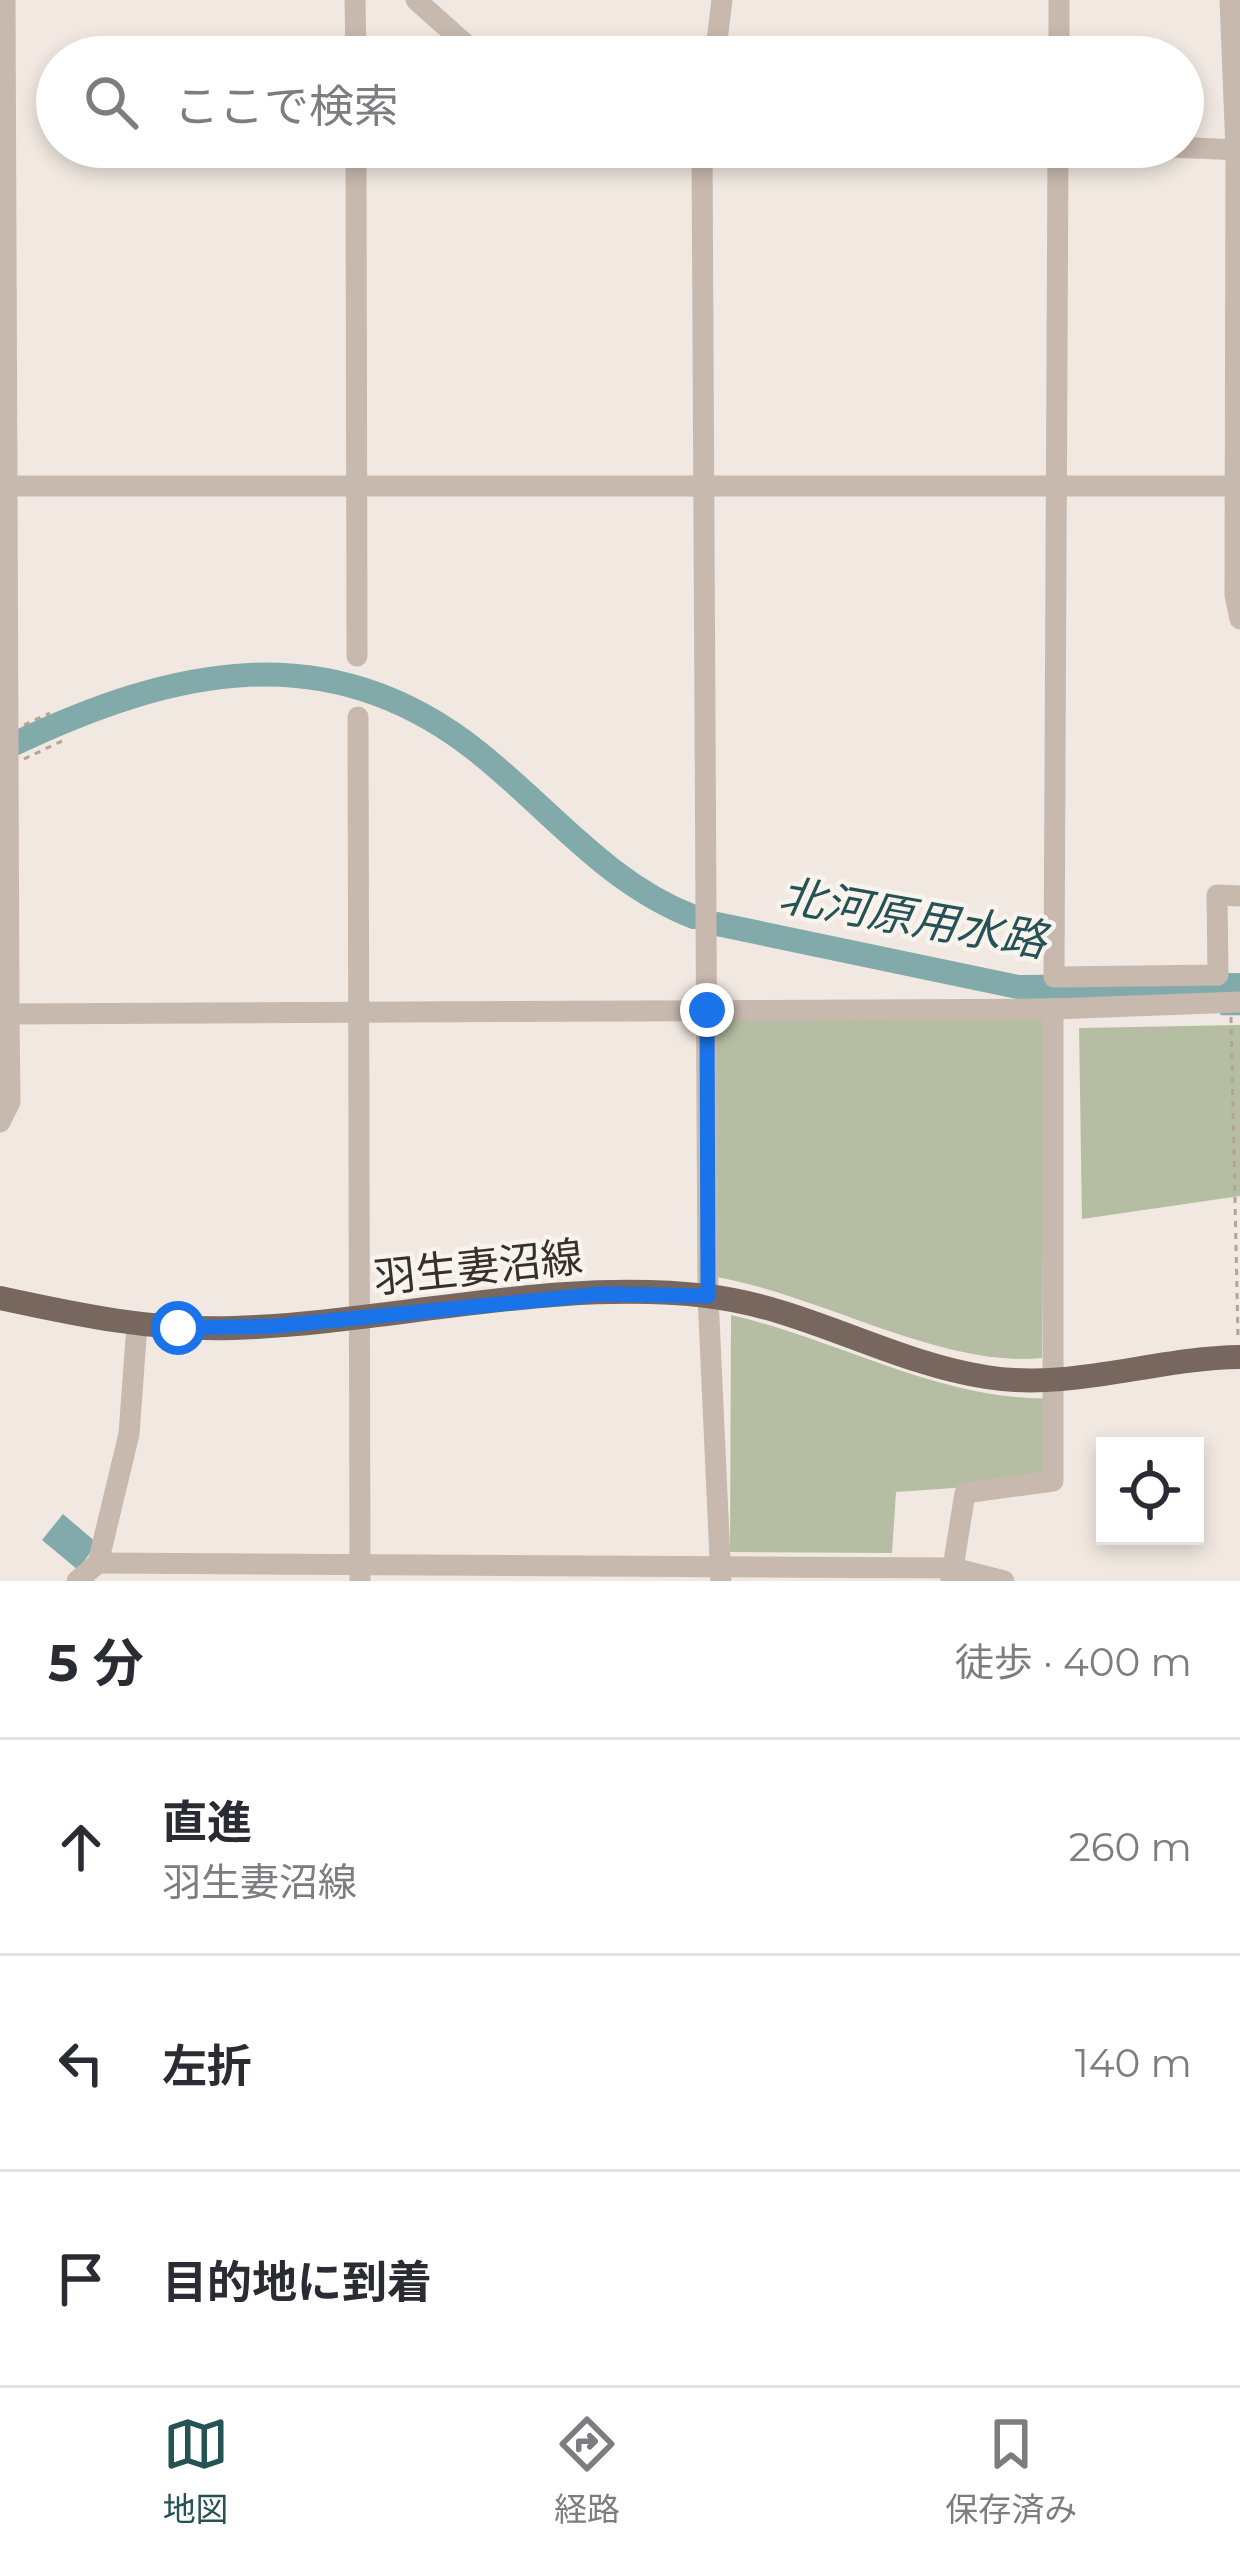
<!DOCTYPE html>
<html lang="ja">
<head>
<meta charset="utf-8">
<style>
  :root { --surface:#fff; --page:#f2f2f3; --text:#2b2b33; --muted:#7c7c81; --line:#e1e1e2; --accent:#255254 }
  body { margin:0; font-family:Montserrat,"Noto Sans JP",sans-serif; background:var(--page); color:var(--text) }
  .controls { position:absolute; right:36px; bottom:36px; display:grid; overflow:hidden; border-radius:0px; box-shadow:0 6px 18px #0003 }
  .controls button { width:108px; height:108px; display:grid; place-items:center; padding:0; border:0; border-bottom:3px solid var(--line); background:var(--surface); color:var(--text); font:60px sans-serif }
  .stop { position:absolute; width:36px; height:36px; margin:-27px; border:9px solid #1a73e8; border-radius:50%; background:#fff }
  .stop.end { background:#1a73e8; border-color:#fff; box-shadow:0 3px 12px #0008 }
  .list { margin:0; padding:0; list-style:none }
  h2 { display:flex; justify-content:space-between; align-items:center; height:156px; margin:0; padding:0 48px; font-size:51px }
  h2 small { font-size:39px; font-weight:400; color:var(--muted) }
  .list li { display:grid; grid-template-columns:78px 1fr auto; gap:36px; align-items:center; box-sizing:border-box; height:216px; padding:0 48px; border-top:3px solid var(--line) }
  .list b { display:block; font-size:45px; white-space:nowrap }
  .list p { margin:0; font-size:39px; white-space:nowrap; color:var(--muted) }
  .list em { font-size:39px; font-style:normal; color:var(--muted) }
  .icon { flex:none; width:66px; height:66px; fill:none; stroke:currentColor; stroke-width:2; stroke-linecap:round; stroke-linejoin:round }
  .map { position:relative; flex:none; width:1240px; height:1581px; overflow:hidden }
  .search { position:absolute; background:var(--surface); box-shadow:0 6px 18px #0003; left:36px; right:36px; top:36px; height:132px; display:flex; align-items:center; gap:30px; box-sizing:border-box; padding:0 42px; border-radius:66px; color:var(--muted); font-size:45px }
  .sheet { height:804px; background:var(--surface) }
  nav { display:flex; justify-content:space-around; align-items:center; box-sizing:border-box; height:168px; border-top:3px solid var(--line); background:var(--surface); font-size:33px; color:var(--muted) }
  nav a { display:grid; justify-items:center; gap:6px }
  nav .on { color:var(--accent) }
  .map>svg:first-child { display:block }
  .green { fill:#b5bea2 }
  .water { fill:#83aaab }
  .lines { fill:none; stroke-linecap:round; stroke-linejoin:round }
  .stream { stroke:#83aaab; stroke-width:4.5 }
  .river { stroke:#83aaab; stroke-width:24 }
  .path { stroke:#b4a498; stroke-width:3; stroke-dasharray:6 6; stroke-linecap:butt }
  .minor { stroke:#c8b9ae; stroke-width:21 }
  .major { stroke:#77675e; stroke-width:24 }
  .route { stroke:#1a73e8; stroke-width:15 }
  .labels { text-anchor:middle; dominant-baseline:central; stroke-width:9; stroke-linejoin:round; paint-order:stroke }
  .street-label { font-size:42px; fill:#372f2b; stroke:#f9f3ed }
  .water-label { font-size:45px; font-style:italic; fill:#255254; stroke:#f9f3ed }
</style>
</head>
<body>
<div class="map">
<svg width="1240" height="1581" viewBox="0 0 1240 1581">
  <rect width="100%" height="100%" fill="#f1e9e1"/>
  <!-- green -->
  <g class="green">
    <path d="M1045 1017 1042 1358C940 1368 821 1295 716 1277L711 1019Z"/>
    <polygon points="1240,1025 1240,1196 1082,1219 1079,1028"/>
    <path d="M731 1315C840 1340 946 1404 1059 1398L1053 1481 896 1492 892 1553 730 1552Z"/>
  </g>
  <!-- water -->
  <polygon class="water" points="63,1514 97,1543 78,1570 42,1540"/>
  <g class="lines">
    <!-- stream -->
    <polyline class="stream" points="1222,1013 1240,1013"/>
    <!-- river -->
    <g class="river">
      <path d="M14 744C172 669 328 632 478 752 550 809 606 883 694 917"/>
      <polyline points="717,924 1018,987 1240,985"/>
    </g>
    <!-- path -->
    <g class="path">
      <polyline points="24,725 50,713"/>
      <polyline points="24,759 62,741"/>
      <polyline points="1231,1017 1238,1337"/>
    </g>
    <!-- minor -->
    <g class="minor">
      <polyline points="355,0 356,57"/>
      <polyline points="416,0 480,57"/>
      <polyline points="1230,0 1236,150 1235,595 1240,619"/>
      <polyline points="715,57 722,0"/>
      <polyline points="1059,57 1059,0"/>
      <polyline points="356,147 357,656"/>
      <polyline points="702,147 708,1296 721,1581"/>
      <polyline points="1058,147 1054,977 1218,975 1217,895 1240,896"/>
      <polyline points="1171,147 1240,150"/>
      <polyline points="0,486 7,486 5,0"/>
      <polyline points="1240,486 7,486 9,1014 1053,1009 1240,1002"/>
      <polyline points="358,717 360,1581"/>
      <polyline points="0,1122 10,1102 9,1014 1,1014"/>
      <polyline points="98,1563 953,1568 1004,1581"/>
      <polyline points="951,1580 965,1493 1053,1481 1053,1009"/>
      <polyline points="77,1581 98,1563 129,1434 137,1325"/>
    </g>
    <!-- major -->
    <path class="major" d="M0 1298C78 1315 154 1331 234 1328 390 1323 551 1278 707 1296 804 1307 890 1362 986 1377 1071 1391 1155 1358 1240 1357"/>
  </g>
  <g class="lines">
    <!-- route -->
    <polyline class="route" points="178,1328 276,1326 602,1294 708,1296 707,1010"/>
  </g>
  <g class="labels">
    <!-- street labels -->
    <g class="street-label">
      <text transform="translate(478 1267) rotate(-6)">羽生妻沼線</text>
    </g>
    <!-- water labels -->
    <g class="water-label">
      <text transform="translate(913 917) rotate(10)">北河原用水路</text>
    </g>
  </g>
</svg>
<div class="controls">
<button><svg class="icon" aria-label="locate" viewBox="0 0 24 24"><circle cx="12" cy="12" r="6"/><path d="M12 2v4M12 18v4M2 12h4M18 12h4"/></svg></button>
</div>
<div class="stop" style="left:178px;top:1328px"></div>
<div class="stop end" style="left:707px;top:1010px"></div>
<div class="search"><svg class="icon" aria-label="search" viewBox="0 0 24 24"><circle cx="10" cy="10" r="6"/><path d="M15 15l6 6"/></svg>ここで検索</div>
</div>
<section class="sheet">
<h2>5 分<small>徒歩 · 400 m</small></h2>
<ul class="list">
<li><svg class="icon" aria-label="ahead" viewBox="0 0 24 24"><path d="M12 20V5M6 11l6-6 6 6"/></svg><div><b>直進</b><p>羽生妻沼線</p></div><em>260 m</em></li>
<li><svg class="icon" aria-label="left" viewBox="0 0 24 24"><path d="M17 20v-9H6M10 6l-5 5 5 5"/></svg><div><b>左折</b></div><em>140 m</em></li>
<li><svg class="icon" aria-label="arrive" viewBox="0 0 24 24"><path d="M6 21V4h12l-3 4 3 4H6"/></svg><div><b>目的地に到着</b></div></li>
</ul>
</section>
<nav>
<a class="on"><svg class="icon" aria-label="map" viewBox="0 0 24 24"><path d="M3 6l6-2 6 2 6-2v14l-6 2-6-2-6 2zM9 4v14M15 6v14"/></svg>地図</a>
<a><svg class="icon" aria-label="directions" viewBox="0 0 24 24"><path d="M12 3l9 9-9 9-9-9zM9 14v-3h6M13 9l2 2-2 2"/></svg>経路</a>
<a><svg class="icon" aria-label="saved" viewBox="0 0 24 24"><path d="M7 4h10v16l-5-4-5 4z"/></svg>保存済み</a>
</nav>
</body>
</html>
